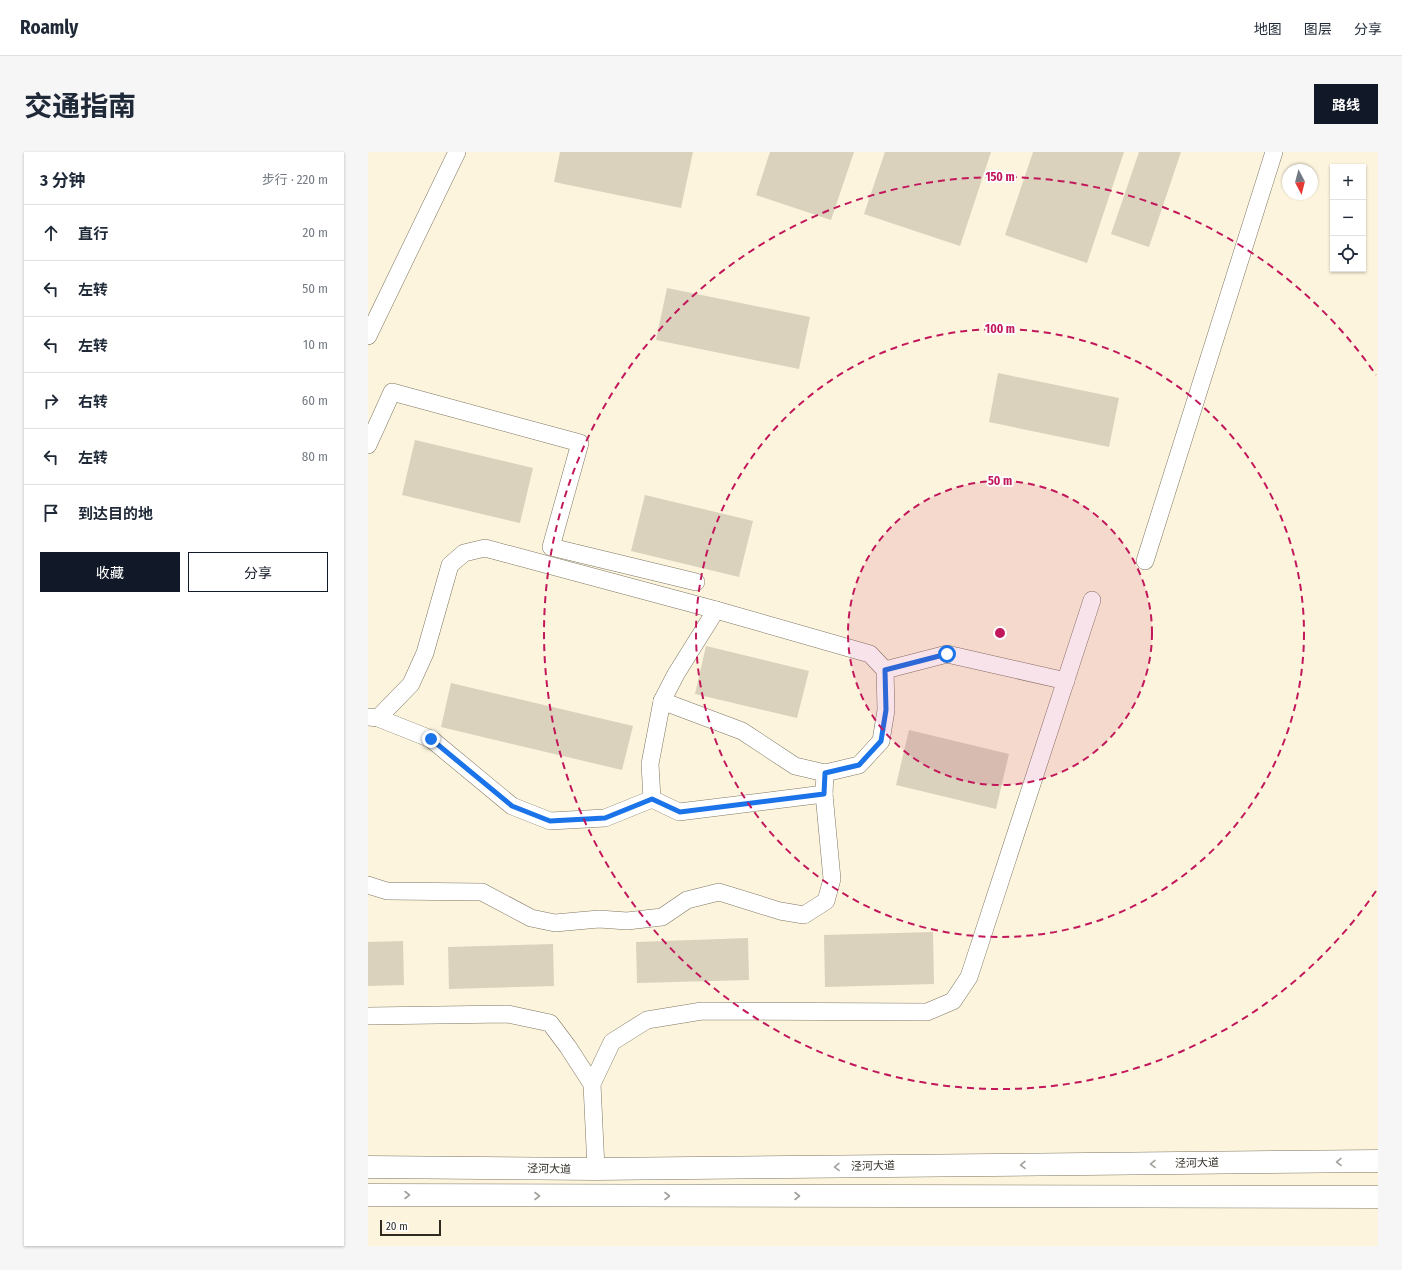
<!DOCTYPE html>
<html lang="zh">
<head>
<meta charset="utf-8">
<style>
  :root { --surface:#fff; --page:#f6f6f7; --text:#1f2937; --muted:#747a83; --line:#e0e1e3; --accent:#111827 }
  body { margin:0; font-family:"Fira Sans Condensed","Noto Sans SC",sans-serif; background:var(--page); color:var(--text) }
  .controls { position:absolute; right:12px; top:12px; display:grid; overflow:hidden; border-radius:0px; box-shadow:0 1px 3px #0004 }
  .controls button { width:36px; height:36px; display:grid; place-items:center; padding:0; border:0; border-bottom:1px solid var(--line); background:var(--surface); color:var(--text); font:20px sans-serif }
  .compass { position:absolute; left:914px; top:12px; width:36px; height:36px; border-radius:50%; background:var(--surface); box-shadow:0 1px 3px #0004; rotate:173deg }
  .scale { position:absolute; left:12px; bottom:10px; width:61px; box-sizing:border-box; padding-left:4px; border:2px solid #2f2b23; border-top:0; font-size:11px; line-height:14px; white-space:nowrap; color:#2f2b23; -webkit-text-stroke:3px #fff; paint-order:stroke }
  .stop { position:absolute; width:12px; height:12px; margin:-9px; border:3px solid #1a73e8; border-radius:50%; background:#fff }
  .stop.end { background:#1a73e8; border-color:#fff; box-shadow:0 1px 4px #0008 }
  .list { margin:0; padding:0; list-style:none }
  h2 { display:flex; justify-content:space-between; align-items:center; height:52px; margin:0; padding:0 16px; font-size:17px }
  h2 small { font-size:13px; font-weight:400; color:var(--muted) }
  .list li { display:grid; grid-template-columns:26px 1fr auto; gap:12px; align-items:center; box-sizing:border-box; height:56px; padding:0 16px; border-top:1px solid var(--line) }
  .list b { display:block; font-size:15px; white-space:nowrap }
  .list em { font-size:13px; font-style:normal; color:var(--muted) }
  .actions { display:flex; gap:8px; padding:12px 16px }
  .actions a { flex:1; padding:9px 0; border:1px solid var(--accent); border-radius:0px; text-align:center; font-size:14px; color:var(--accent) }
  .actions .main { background:var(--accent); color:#fff }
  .icon { flex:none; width:22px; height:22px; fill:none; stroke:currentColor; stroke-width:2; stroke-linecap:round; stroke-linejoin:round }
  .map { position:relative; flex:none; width:1010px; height:1094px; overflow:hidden; border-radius:0px }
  header { display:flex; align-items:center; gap:24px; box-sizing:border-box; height:56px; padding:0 20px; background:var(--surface); border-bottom:1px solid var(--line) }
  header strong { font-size:19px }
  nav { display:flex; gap:22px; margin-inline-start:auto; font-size:14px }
  .intro { display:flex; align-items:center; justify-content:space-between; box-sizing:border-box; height:96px; padding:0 24px }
  h1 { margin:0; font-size:28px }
  .button { padding:10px 18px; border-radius:0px; background:var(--accent); color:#fff; font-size:14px; font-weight:700 }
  main { display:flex; gap:24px; padding:0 24px }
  aside { flex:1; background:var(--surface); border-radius:0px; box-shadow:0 1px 3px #0004 }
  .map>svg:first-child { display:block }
  .building { fill:#dad2bc }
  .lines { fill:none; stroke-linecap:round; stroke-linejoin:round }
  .minor-casing { stroke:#7e7662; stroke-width:18 }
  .primary-casing { stroke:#7e7662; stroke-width:23 }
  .minor { stroke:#fff; stroke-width:17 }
  .primary { stroke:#fff; stroke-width:22 }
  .oneway { stroke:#a1a09c }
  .route { stroke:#1a73e8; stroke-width:5 }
  .ring { fill:none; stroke:#c2185b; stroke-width:2; stroke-dasharray:7 5 }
  .labels { text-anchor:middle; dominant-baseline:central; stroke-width:4; stroke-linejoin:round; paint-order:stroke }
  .street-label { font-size:11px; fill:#2f2b23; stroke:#fff }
  .centre { fill:#c2185b; stroke:#fff; stroke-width:2 }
  .ring-label { font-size:12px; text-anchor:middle; font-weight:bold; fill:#c2185b; stroke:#fff; stroke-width:4; stroke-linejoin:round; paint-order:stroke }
</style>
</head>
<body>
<header>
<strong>Roamly</strong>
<nav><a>地图</a><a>图层</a><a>分享</a></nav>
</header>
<div class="intro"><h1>交通指南</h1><a class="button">路线</a></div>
<main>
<aside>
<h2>3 分钟<small>步行 · 220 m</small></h2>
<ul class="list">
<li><svg class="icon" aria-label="ahead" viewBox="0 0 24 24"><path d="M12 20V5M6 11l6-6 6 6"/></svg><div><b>直行</b></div><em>20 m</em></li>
<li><svg class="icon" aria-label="left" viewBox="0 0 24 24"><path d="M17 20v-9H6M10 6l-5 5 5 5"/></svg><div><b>左转</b></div><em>50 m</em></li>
<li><svg class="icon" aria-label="left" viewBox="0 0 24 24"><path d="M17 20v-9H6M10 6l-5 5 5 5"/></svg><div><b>左转</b></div><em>10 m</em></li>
<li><svg class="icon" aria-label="right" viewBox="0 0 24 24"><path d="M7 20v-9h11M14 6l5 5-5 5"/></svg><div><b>右转</b></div><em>60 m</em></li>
<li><svg class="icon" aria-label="left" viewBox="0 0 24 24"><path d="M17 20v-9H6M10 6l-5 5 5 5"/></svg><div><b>左转</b></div><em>80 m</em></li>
<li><svg class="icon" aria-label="arrive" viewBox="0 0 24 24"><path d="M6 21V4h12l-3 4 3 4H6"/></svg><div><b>到达目的地</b></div></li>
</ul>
<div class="actions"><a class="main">收藏</a><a>分享</a></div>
</aside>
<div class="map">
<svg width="1010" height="1094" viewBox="0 0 1010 1094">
  <rect width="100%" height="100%" fill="#fcf4dd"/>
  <!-- building -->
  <g class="building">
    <polygon points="192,0 325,0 313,56 186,30"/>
    <polygon points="402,0 486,0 463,68 388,43"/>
    <polygon points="517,0 623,0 592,94 496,62"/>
    <polygon points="665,0 756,0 719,111 637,83"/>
    <polygon points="771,0 813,0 781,95 743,82"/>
    <polygon points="299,136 442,165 431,217 288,188"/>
    <polygon points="630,221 751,246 741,295 621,270"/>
    <polygon points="47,288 165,316 152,371 34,343"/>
    <polygon points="277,343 385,369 371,425 263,399"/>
    <polygon points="338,494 441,519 429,566 327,542"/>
    <polygon points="83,531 265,574 254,618 73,575"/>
    <polygon points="541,578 641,602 628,657 528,633"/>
    <polygon points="565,780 566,832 457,835 456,783"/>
    <polygon points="380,786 381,828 269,831 268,790"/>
    <polygon points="35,789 36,833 0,834 0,790"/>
    <polygon points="185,792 186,834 81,837 80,795"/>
  </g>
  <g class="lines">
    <!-- minor casing -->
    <g class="minor-casing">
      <g id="minor">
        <polyline points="0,184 89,0"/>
        <polyline points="0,293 24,240 212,291 183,395 328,430"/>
        <polyline points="777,409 906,0"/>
        <polyline points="517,518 579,502 698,529"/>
        <polyline points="0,565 10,566 63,587 144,654 182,669 237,666 284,647 311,660 456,642"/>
        <polyline points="10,566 43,532 57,501 82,413 96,401 117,396 348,458 502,502 517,518 518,558 513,589 491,613 457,621 427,614 374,579 294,549"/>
        <polyline points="284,647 282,612 294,549 308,522 348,458"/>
        <polyline points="0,733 19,739 114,740 163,766 187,771 231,767 259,769 294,765 319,748 351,740 412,759 436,763 458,749 464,727 456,642 457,621"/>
        <polyline points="0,864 140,862 182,871 200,895 224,932"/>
        <polyline points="228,1017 224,932 244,890 279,868 334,859 559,860 585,849 601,825 724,448"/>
      </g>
    </g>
    <!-- primary casing -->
    <g class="primary-casing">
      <g id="primary">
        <polyline points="0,1015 228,1017 1010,1009"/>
        <polyline points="0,1043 1010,1045"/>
      </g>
    </g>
    <!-- minor -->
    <use href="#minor" class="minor"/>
    <!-- primary -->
    <use href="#primary" class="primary"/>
  </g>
  <!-- one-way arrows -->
  <defs><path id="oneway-chevron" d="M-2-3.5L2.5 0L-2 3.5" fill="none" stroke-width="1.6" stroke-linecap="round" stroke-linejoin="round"/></defs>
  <g class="oneway">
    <use href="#oneway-chevron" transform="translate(971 1010) rotate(179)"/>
    <use href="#oneway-chevron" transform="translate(785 1012) rotate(179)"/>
    <use href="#oneway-chevron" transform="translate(655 1013) rotate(179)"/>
    <use href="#oneway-chevron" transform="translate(469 1015) rotate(179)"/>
    <use href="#oneway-chevron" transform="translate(39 1043)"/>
    <use href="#oneway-chevron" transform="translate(169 1044)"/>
    <use href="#oneway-chevron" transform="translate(299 1044)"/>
    <use href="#oneway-chevron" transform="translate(429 1044)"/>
  </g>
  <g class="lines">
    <!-- route -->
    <polyline class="route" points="63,587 144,654 182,669 237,666 284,647 312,660 456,642 457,621 491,613 513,589 518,558 517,518 579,502"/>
  </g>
  <!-- distance rings -->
  <circle cx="632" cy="481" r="152" fill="#c2185b" fill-opacity=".12"/>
  <g class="ring">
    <circle cx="632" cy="481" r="152"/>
    <circle cx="632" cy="481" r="304"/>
    <path d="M1008 739A456 456 0 1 1 1008 223"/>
  </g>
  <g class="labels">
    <!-- street labels -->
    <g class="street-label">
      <text transform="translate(829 1011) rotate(-1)">泾河大道</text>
      <text transform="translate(505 1014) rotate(-1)">泾河大道</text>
      <text transform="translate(181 1017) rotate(1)">泾河大道</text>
    </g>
  </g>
  <circle cx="632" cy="481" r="6" class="centre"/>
  <g class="ring-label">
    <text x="632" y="29">150 m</text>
    <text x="632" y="181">100 m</text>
    <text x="632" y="333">50 m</text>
  </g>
</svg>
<div class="controls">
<button>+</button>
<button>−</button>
<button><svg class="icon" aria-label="locate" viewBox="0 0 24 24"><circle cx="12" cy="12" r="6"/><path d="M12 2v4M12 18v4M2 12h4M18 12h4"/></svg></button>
</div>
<svg class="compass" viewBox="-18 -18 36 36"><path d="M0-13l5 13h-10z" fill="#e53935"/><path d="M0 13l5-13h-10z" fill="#747a83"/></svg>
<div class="scale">20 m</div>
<div class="stop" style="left:579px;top:502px"></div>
<div class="stop end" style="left:63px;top:587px"></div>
</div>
</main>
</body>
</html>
